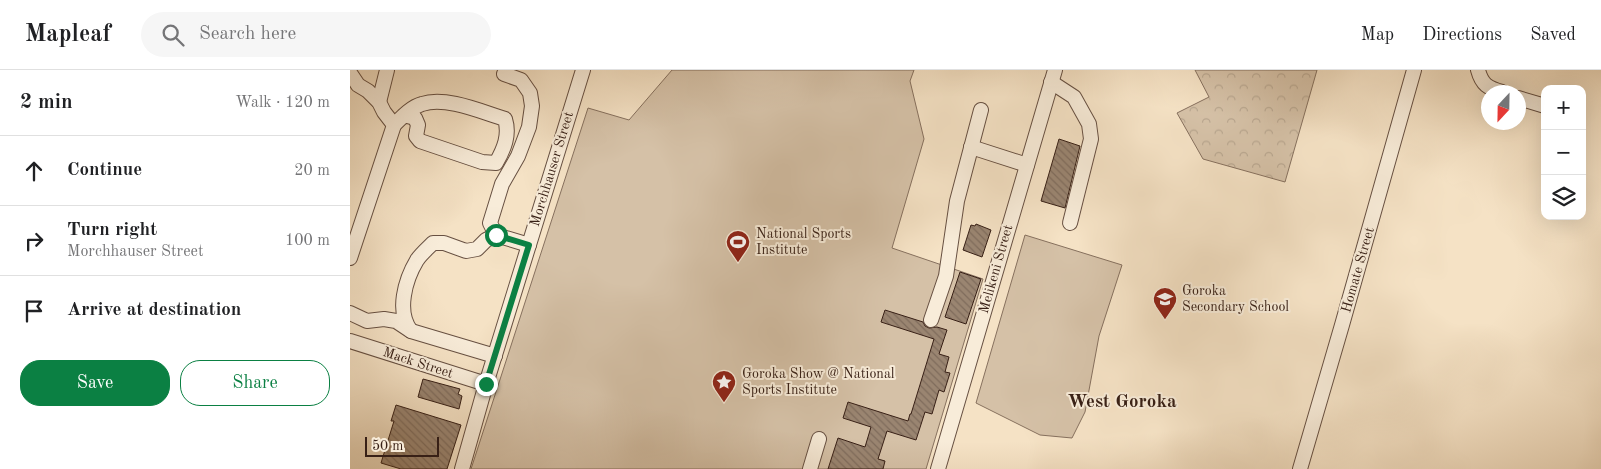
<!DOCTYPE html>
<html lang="en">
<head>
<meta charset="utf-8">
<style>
  :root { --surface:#fff; --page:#f6f6f6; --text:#202124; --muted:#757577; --line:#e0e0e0; --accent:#0b8043 }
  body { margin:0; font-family:"Old Standard TT",serif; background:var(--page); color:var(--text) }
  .controls { position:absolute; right:15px; top:15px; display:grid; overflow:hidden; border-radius:10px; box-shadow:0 5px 20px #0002 }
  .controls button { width:45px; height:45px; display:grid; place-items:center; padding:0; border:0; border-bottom:1px solid var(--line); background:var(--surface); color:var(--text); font:25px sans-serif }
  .compass { position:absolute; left:1131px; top:15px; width:45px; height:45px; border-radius:50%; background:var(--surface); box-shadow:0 5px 20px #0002; rotate:202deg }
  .scale { position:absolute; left:15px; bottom:12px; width:74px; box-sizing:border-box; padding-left:5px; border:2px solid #382016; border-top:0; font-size:14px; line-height:18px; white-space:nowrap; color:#382016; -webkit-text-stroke:4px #f8ecd9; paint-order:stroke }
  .stop { position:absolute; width:15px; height:15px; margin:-11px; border:4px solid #0b8043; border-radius:50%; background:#fff }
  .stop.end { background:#0b8043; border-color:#fff; box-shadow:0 1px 5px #0008 }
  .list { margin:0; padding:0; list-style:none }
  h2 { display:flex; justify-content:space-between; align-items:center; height:65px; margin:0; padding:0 20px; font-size:21px }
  h2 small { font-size:16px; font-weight:400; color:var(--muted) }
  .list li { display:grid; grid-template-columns:32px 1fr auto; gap:15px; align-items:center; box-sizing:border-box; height:70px; padding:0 20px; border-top:1px solid var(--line) }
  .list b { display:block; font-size:19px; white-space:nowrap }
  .list p { margin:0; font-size:16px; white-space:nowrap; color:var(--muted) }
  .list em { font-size:16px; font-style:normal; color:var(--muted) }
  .actions { display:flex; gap:10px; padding:15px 20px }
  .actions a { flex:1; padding:11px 0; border:1px solid var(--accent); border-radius:20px; text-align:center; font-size:18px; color:var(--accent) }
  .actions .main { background:var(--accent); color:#fff }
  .icon { flex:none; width:28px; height:28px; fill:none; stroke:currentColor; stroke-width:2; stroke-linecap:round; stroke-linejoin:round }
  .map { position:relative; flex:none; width:1251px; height:399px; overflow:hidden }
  header { display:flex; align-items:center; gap:30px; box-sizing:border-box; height:70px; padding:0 25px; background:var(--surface); border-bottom:1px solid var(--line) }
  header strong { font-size:24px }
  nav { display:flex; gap:28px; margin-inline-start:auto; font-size:18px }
  .search { width:350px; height:45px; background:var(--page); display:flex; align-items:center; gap:12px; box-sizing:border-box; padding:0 18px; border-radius:28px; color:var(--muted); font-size:19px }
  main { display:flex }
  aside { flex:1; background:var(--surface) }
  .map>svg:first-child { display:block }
  .park { fill:url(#park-crowns); stroke:#86705e }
  .pitch { fill:#d5c1a7; stroke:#86705e }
  .building { fill:url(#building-back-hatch); stroke:#382016 }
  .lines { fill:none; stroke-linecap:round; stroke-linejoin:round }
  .minor-casing { stroke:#675042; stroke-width:16 }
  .minor { stroke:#f8ecd9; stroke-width:14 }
  .route { stroke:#0b8043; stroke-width:6 }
  .labels { text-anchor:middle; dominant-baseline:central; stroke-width:4; stroke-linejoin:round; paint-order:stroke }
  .street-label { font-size:14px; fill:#382016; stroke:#f8ecd9 }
  .poi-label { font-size:14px; fill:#382016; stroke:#f8ecd9; text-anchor:start }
  .district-label { font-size:19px; font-weight:bold; fill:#382016; stroke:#f8ecd9 }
</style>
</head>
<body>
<header>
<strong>Mapleaf</strong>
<div class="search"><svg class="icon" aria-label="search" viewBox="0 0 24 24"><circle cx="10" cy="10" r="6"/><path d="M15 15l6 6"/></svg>Search here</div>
<nav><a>Map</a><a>Directions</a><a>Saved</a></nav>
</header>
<main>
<aside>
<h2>2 min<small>Walk · 120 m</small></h2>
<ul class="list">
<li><svg class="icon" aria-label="ahead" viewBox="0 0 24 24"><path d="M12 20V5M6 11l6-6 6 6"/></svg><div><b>Continue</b></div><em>20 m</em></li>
<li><svg class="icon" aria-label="right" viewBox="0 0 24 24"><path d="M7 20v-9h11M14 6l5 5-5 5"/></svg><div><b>Turn right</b><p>Morchhauser Street</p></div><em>100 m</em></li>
<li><svg class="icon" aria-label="arrive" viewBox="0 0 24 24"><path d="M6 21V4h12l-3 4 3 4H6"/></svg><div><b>Arrive at destination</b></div></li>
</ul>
<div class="actions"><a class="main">Save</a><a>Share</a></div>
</aside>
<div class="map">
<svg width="1251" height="399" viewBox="0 0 1251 399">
  <defs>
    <pattern id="park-crowns" width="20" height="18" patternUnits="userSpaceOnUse" patternTransform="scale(1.25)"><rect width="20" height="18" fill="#d5c1a7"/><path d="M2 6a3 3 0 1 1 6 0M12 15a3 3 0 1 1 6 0" fill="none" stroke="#b8a68f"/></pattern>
    <pattern id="building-back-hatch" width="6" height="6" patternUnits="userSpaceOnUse" patternTransform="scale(1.25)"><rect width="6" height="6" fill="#9a8571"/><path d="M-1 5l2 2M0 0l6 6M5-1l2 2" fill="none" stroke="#7f6c5c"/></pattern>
  </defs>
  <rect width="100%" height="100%" fill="#f5e2c5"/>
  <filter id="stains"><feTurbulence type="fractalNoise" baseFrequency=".004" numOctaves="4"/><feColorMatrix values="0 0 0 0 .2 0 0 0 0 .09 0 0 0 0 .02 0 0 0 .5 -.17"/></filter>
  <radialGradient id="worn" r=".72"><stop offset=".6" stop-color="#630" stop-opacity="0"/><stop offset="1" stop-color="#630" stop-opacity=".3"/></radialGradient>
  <!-- park -->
  <polygon class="park" points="845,0 967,0 935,112 853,89 827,43 859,27"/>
  <!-- pitch -->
  <g class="pitch">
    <polygon points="322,0 564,0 560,11 574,69 542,178 633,209 576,399 121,399 238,38 279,50"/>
    <polygon points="675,165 772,195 749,266 735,342 722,368 690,365 626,333"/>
  </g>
  <!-- building -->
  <g class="building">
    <polygon points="709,69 730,76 715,138 691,131"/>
    <polygon points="626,154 641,160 632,187 613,180 621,155 625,156"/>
    <polygon points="610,202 631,209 616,254 595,247"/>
    <polygon points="535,240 573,252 575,256 579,258 587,257 597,260 589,284 599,287 595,302 600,303 594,322 589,320 582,344 575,342 566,370 537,361 528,389 535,391 533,399 478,399 488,368 515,377 521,357 493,348 498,332 558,351 560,344 561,344 584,269 531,252"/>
    <polygon points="73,309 110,319 108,324 112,326 109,339 68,327"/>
    <polygon points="46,335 111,355 97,399 51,399 31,393 44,351 41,351"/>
  </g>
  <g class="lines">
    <!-- minor casing -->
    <g class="minor-casing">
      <g id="minor">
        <path d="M1128 0C1132 15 1138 18 1152 22"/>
        <polyline points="0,3 8,15 18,21 29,32 34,42 44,55"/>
        <polyline points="701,12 724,27 739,54 741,69 720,153"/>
        <polyline points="1168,28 1195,36"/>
        <polyline points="29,32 37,0"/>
        <polyline points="621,77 677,95"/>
        <polyline points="146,165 140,153 152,114 168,86 179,57 182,36 180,23 171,10 154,4"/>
        <path d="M0 188 44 55C52 47 61 37 72 34 96 26 132 42 155 49 160 65 154 79 146 93L132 92 70 71 66 66 68 55 65 48 54 45"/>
        <polyline points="0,243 17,251 34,249 46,251 61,261 145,286"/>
        <polyline points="581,250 596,206 607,131 631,40"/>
        <path d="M61 261C46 242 55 210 67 190 71 184 78 178 83 173H94L116 181 127 179 136 170 146 165 179 175"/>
        <polyline points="0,271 136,314"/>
        <polyline points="112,399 136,314 233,0"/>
        <polyline points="460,399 469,369"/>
        <polyline points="588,399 705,0"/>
        <polyline points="950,399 992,255 1064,0"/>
      </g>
    </g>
    <!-- minor -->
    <use href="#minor" class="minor"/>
  </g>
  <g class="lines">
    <!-- route -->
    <polyline class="route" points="136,314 179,175 146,165"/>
  </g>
  <!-- icons -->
  <defs>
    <g id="stadium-pin" transform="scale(1.25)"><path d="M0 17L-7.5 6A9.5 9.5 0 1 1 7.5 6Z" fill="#8f2418" stroke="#f8ecd9"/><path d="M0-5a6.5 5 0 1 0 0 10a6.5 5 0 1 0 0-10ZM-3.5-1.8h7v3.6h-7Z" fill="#fff"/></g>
    <g id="school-pin" transform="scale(1.25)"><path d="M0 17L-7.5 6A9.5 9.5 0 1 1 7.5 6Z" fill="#8f2418" stroke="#f8ecd9"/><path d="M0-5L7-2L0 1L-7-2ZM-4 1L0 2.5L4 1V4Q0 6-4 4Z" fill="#fff"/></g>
    <g id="sight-pin" transform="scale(1.25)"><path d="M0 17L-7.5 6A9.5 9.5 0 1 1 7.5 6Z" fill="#8f2418" stroke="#f8ecd9"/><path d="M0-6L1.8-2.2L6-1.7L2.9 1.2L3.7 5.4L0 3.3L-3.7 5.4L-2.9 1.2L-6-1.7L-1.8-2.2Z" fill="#fff"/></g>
  </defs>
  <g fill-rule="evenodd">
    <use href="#stadium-pin" x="388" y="172"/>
    <use href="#school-pin" x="815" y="229"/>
    <use href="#sight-pin" x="374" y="312"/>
  </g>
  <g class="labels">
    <!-- street labels -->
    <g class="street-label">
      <text transform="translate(202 99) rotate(-73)">Morchhauser Street</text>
      <text transform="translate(646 199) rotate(-74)">Melikeni Street</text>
      <text transform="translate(1008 200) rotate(-74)">Homate Street</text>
      <text transform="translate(68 293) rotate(18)">Mack Street</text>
    </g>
    <!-- poi labels -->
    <g class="poi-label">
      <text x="406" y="164">National Sports<tspan x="406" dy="16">Institute</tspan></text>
      <text x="832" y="221">Goroka<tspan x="832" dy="16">Secondary School</tspan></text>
      <text x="392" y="304">Goroka Show @ National<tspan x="392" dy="16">Sports Institute</tspan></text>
    </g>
    <!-- district labels -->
    <g class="district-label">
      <text x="772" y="332">West Goroka</text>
    </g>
  </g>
  <rect width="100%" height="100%" filter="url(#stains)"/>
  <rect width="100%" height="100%" fill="url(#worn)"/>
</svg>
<div class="controls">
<button>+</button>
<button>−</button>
<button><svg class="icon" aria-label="layers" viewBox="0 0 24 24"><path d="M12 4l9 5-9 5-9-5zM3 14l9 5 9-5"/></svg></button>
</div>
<svg class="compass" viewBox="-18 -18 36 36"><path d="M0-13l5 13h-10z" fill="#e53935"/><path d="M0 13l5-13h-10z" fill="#757577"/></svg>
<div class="scale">50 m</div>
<div class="stop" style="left:146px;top:165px"></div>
<div class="stop end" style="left:136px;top:314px"></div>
</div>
</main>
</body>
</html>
